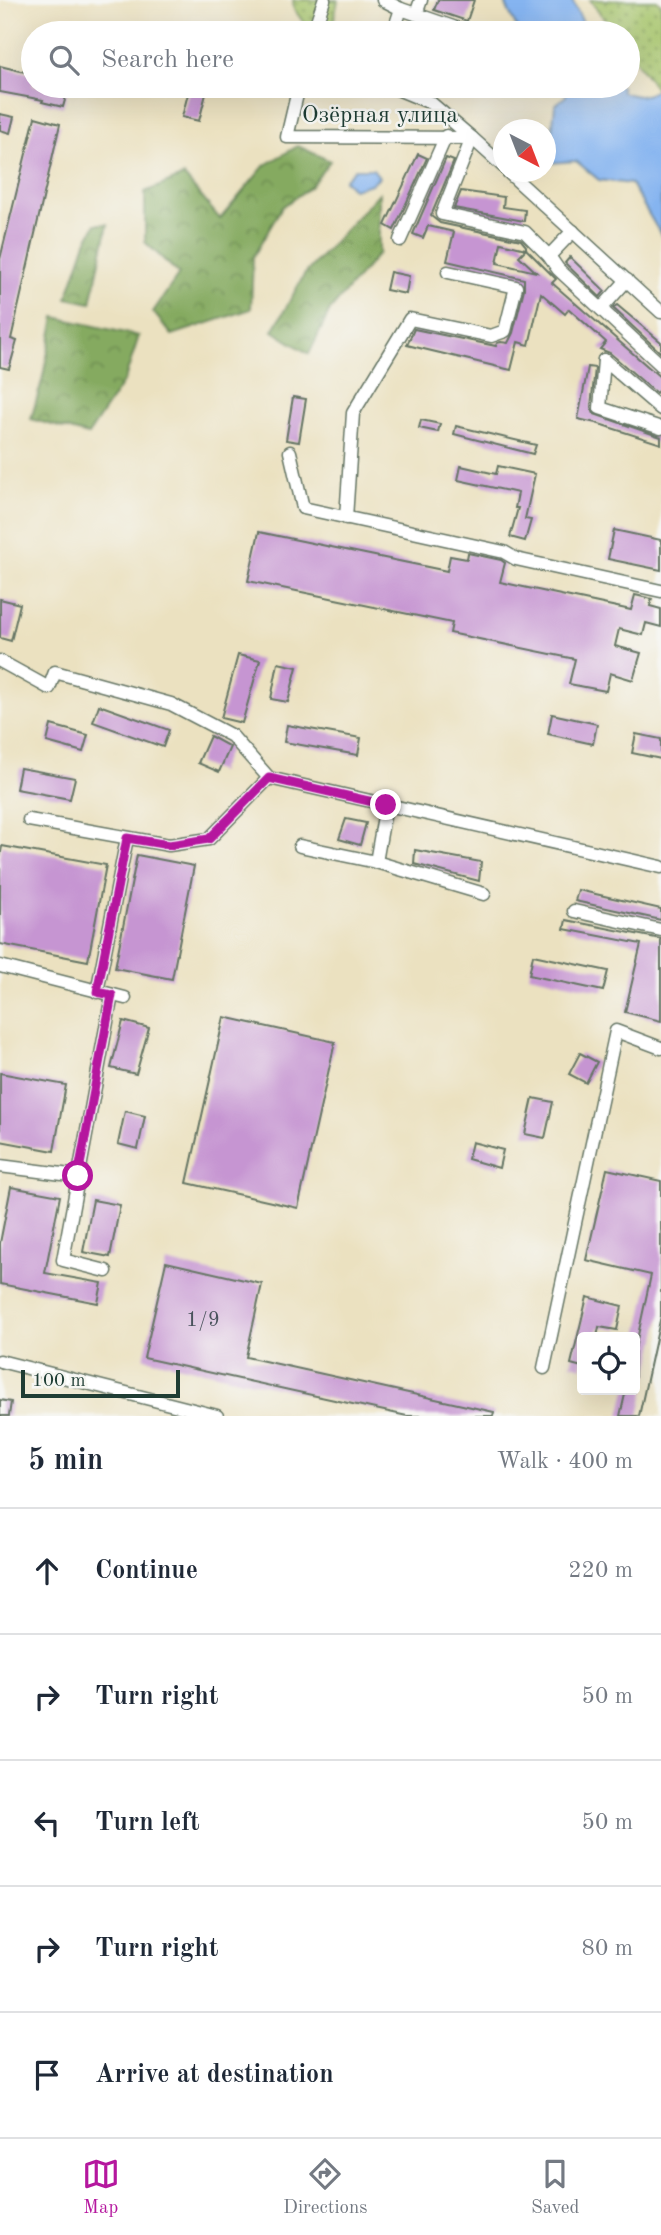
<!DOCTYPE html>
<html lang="en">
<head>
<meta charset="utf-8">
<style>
  :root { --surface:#fff; --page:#f6f6f7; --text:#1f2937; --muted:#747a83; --line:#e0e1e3; --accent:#b5179e }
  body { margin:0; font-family:"Old Standard TT",serif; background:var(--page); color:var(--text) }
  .controls { position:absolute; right:21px; bottom:21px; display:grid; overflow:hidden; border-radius:7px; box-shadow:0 7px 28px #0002 }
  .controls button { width:63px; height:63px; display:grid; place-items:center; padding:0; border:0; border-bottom:2px solid var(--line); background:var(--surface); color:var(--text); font:35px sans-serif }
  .compass { position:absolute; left:493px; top:119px; width:63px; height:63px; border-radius:50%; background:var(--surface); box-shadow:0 7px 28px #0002; rotate:138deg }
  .scale { position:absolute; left:21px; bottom:18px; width:159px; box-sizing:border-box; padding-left:7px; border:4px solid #1f3d34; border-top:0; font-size:19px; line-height:24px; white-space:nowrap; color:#1f3d34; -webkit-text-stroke:5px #f6f6f2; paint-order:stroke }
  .stop { position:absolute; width:21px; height:21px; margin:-16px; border:5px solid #b5179e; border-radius:50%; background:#fff }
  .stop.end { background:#b5179e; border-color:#fff; box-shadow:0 2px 7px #0008 }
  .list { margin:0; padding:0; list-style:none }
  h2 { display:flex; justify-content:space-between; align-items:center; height:91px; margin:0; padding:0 28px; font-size:30px }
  h2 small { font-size:23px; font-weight:400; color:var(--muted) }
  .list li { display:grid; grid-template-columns:46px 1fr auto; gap:21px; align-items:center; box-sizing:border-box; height:126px; padding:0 28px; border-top:2px solid var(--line) }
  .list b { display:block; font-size:26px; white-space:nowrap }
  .list em { font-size:23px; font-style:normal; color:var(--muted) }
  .icon { flex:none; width:38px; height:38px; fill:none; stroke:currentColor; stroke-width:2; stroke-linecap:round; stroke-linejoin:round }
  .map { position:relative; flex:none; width:661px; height:1416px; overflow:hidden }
  .search { position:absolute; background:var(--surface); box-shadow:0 7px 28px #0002; left:21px; right:21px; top:21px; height:77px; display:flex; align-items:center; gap:18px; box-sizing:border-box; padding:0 24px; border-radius:38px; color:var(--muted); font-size:26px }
  .sheet { height:721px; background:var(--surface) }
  nav { display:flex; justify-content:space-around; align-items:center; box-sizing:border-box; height:98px; border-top:2px solid var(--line); background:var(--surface); font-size:19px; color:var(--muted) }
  nav a { display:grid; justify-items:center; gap:4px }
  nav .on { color:var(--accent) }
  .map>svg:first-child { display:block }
  .grass { fill:url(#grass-dots); stroke:#638150; stroke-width:2 }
  .forest { fill:url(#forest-crowns); stroke:#52744a; stroke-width:2 }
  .water { fill:#85b4f0; stroke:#527892; stroke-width:2 }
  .building { fill:#c695d2; fill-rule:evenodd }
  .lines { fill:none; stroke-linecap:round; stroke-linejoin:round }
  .minor-casing { stroke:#667665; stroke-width:15 }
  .minor { stroke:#fff; stroke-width:12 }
  .route { stroke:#b5179e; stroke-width:9 }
  .labels { text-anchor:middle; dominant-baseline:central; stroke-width:5; stroke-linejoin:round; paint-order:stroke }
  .number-label { font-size:21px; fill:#49535c }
  .street-label { font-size:24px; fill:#1f3d34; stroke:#f6f6f2 }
</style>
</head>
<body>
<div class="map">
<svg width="661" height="1416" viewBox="0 0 661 1416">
  <defs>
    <pattern id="grass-dots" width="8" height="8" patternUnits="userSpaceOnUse" patternTransform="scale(1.75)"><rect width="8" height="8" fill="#a7c56d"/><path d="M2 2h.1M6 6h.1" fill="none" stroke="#87a15a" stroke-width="1.8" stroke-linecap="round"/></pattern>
    <pattern id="forest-crowns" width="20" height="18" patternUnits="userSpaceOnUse" patternTransform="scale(1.75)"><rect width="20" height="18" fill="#85aa60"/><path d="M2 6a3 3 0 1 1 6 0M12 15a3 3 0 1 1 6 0" fill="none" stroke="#6c8c50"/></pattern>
  </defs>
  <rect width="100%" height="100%" fill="#f6f6f2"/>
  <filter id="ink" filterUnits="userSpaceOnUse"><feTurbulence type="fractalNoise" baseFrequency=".0143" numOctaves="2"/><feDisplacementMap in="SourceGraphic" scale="14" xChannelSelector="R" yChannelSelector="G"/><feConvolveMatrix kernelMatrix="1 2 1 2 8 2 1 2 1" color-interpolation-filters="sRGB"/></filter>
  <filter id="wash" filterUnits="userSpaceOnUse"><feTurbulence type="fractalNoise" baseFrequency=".00686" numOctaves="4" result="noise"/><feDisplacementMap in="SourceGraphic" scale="28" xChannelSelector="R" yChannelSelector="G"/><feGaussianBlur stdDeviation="1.57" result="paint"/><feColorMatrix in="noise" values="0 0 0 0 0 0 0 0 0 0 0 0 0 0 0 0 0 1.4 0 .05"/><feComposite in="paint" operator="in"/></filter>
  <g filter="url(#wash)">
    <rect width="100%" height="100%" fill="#ebe1c0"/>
    <!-- grass -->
    <g class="grass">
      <polygon points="293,0 338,0 333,24 341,26 338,33 311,33 294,9"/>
      <polygon points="590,0 657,0 661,4 661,91 657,90 628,50 628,33 615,33"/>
    </g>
    <!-- forest -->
    <g class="forest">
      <polygon points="298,146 330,161 310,187 282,207 253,257 251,309 172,335 153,312 179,274 145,242 145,192 184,176 220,219 265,165"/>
      <polygon points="379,193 379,253 330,310 309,354 273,331 304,275"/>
      <polygon points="96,224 108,224 91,303 67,298 86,242"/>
      <polygon points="55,317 139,336 125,379 88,435 31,419 42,381"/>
    </g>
    <!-- water -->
    <g class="water">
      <polygon points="508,0 572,0 588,33 519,33 506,5"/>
      <path d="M566 86H621L622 92C636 97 643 98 656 90L661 93V235L631 184 599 180 576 161 548 163 546 158V141L552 133 555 105 566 96Z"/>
      <polygon points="355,169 373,169 379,177 371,184 353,189 344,180"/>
    </g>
    <g id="blocks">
      <!-- building -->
      <g class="building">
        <polygon points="438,0 474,0 467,21 434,10"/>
        <polygon points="0,66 33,74 33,86 69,86 63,107 42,102 43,100 0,92"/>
        <polygon points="190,86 208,86 199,121 182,117"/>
        <polygon points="0,114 14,117 10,133 0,130"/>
        <polygon points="35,117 60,124 11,339 17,341 9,369 0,367 0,259"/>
        <polygon points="418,154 427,158 394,230 385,225"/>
        <path d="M446 158 454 161 431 216 440 223 521 240 526 246V249L556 279 552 283 661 378V388L656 393 610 353 600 349 606 342 569 309 565 314 541 293 529 345 518 342 511 370 407 345 414 329 496 346 497 343 501 342 508 343 513 333 524 289V279L447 261 454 232 428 226 423 238 413 234ZM501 243 526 249 519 256 536 272 497 263Z"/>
        <polygon points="461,191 504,197 503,207 525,210 524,221 454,208"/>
        <polygon points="570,257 605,291 600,297 565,263"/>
        <polygon points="390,272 409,276 406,294 386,290"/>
        <polygon points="617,305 661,342 661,353 613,308"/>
        <polygon points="588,367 595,368 591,407 594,414 661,437 661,444 596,423 578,419"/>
        <polygon points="293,397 306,399 299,442 286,440"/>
        <polygon points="421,420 440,424 438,432 419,428"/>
        <polygon points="456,426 536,445 533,454 454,434"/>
        <polygon points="461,466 496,474 498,466 535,474 525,519 531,520 525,541 510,537 518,508 515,508 518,493 458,480"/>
        <polygon points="614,530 661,540 661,570 608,559"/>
        <polygon points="259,532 447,571 450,556 467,559 468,553 501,560 505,563 500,582 631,610 635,595 652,599 650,606 661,609 661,627 646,623 643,635 619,629 615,646 641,653 633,680 610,673 606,691 569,684 575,659 450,633 452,623 248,581"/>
        <polygon points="0,599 20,604 11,641 0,638"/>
        <polygon points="238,655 260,660 242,723 221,718"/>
        <polygon points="278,663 297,667 288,702 271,699"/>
        <polygon points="99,705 169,730 163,747 93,722"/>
        <polygon points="552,714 597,724 593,744 548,734"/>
        <polygon points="51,725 88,735 83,752 47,742"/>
        <polygon points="287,725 361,738 358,755 284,742"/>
        <polygon points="636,734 661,739 661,759 632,753"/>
        <polygon points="210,736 230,747 219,772 198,763"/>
        <polygon points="20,768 75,778 70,799 16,789"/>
        <polygon points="346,819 366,823 360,845 339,839"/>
        <polygon points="2,846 106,865 88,961 0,944 0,858"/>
        <polygon points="415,850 481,862 479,881 414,864"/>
        <polygon points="137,855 194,866 172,979 115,968"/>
        <polygon points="578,890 661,909 661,920 575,901"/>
        <polygon points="566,920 661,939 661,1021 625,1012 641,944 564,929"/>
        <polygon points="533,955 608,971 603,991 529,975"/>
        <polygon points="224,1017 335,1042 298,1208 187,1183"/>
        <polygon points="123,1021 149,1028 136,1074 111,1068"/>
        <polygon points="580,1053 597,1062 586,1083 569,1074"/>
        <polygon points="0,1073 66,1085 54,1151 0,1141"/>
        <polygon points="533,1098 553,1102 545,1138 525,1134"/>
        <polygon points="125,1111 145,1116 138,1149 118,1144"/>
        <polygon points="472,1142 503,1150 499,1168 468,1159"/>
        <polygon points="607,1169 661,1181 661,1316 639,1416 620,1416 626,1390 635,1390 635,1349 651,1275 586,1260"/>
        <polygon points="11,1187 60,1196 45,1273 102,1283 98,1303 0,1284 0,1243"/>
        <polygon points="93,1200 120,1205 110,1257 83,1252"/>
        <polygon points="166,1262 262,1284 246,1357 494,1412 493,1416 407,1416 144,1358"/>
        <polygon points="587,1297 622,1306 617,1330 599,1327 597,1337 582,1337 582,1367 571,1364"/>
        <polygon points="0,1400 11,1402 9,1416 0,1416"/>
      </g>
    </g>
  </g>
  <g filter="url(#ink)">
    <use href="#blocks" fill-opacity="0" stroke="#667665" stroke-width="2"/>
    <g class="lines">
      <!-- minor casing -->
      <g class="minor-casing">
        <g id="minor">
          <polyline points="383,0 401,9 459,29"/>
          <polyline points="416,14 421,0"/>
          <polyline points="313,33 324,0"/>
          <polyline points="393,33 401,9"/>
          <polyline points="299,86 287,137 472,138 504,167"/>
          <polyline points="390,86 431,103 472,138 442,214 525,232 549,256 558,269 661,365"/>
          <polyline points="508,172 661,312"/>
          <polyline points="400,240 446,136"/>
          <polyline points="549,256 573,231"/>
          <polyline points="601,309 627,280"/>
          <polyline points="604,360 600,408 661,428"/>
          <polyline points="604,360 661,409"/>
          <polyline points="290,452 303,508 504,552 516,559 661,591"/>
          <polyline points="346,518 353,413 410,319 491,336 505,331 516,287 448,272"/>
          <polyline points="0,661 49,688 55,672 171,704 232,736 269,778 661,867"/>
          <polyline points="29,820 169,845 209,839 269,778"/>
          <polyline points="300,846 376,862 484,894"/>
          <polyline points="376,862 386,805"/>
          <polyline points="574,911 661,930"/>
          <polyline points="0,966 125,998"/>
          <polyline points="97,992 127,838"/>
          <polyline points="0,1166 78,1176"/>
          <polyline points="106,1271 63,1260 112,995"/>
          <polyline points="0,1361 217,1416"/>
          <polyline points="544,1368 616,1031 661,1048"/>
        </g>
      </g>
      <!-- minor -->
      <use href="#minor" class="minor"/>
    </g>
  </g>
  <g class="lines" filter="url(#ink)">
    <!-- route -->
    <polyline class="route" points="78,1176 112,995 97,992 127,838 169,845 209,839 269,778 386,805"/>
  </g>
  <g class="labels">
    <!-- number labels -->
    <g class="number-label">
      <text x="203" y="1320">1/9</text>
    </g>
    <!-- street labels -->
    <g class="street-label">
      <text x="380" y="116">Озёрная улица</text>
    </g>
  </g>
</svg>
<div class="controls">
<button><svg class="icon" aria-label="locate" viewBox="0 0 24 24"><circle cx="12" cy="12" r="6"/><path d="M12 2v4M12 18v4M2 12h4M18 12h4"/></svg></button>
</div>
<svg class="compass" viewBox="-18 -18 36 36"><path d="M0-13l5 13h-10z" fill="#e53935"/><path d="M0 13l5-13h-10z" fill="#747a83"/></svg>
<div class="scale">100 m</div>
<div class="stop" style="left:78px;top:1176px"></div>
<div class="stop end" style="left:386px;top:805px"></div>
<div class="search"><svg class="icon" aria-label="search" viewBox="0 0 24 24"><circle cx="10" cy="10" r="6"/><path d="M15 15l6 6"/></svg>Search here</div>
</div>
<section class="sheet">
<h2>5 min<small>Walk · 400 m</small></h2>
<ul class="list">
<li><svg class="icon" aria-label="ahead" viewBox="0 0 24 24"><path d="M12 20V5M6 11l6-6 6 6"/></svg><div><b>Continue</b></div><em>220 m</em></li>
<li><svg class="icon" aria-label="right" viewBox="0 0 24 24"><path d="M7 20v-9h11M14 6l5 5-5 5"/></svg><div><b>Turn right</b></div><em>50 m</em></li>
<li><svg class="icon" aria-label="left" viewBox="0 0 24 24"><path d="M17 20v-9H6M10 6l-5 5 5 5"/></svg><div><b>Turn left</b></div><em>50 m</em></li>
<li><svg class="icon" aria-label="right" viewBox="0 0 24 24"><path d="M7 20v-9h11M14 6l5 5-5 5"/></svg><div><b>Turn right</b></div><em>80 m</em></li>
<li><svg class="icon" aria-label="arrive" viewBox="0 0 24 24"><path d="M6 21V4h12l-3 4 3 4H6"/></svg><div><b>Arrive at destination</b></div></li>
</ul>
</section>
<nav>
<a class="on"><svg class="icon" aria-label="map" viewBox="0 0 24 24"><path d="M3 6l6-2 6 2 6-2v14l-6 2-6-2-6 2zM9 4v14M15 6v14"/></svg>Map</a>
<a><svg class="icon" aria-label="directions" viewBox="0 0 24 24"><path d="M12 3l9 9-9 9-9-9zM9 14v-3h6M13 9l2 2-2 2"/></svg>Directions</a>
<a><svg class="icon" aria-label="saved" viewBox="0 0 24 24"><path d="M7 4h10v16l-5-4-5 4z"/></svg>Saved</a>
</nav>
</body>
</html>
